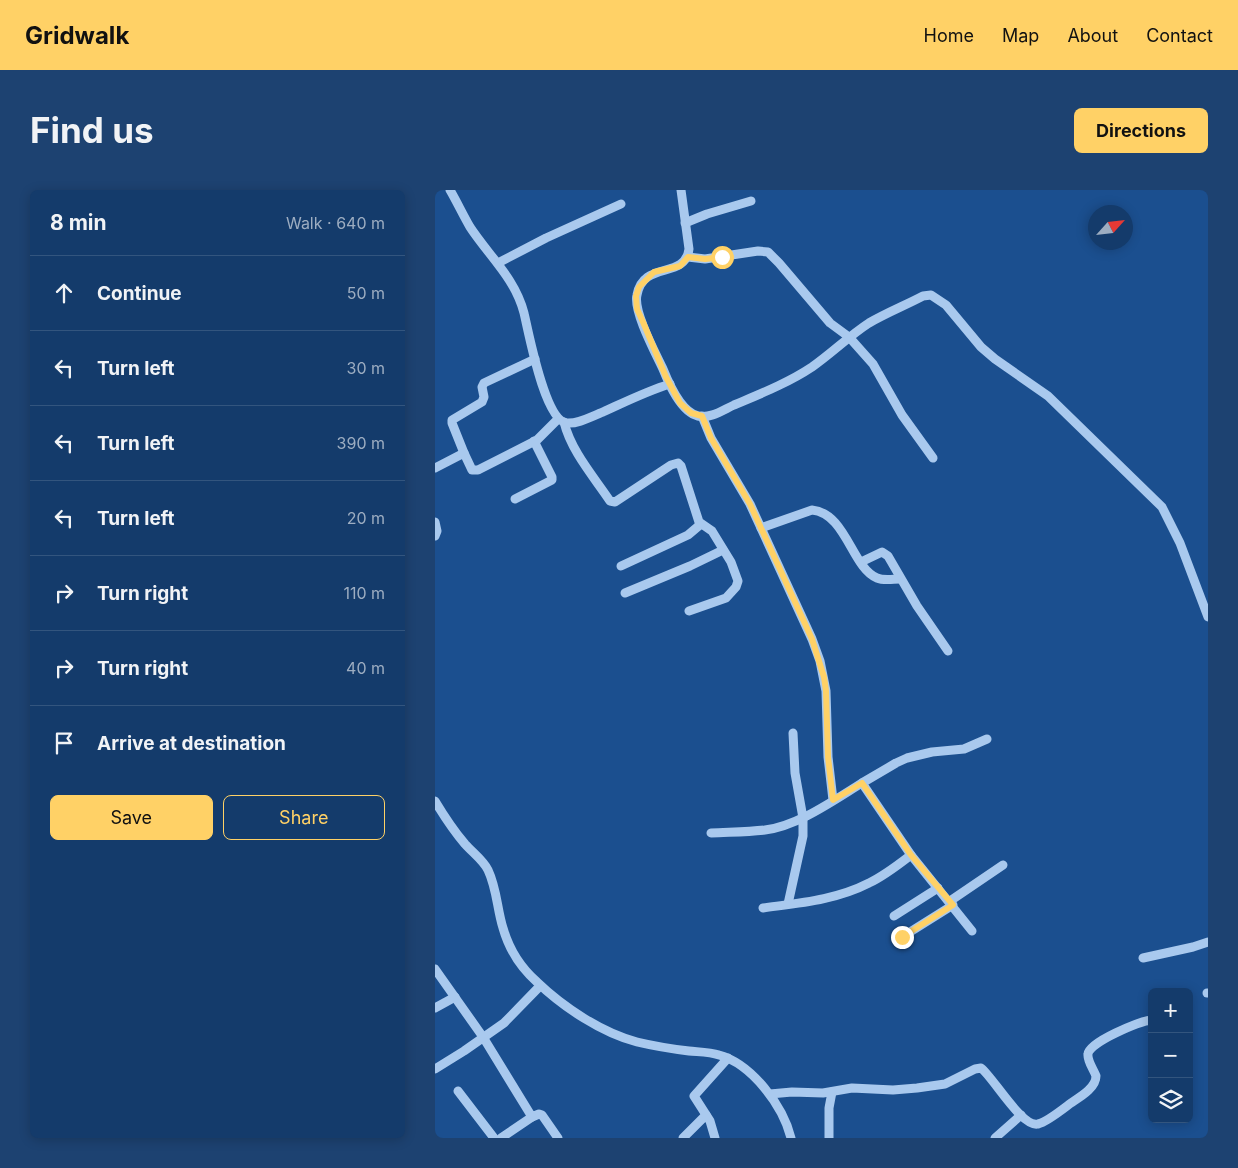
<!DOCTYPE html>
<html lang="en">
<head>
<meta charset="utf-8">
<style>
  :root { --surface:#143b6b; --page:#1d4271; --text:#f1f3f6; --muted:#9dadc1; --line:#33557e; --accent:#ffd166 }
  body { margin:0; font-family:Inter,sans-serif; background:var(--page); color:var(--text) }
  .controls { position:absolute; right:15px; bottom:15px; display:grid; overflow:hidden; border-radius:8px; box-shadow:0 2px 12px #0003 }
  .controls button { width:45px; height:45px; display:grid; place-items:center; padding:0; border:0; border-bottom:1px solid var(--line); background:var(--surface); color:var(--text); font:25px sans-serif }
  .compass { position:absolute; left:653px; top:15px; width:45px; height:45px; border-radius:50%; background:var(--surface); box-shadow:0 2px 12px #0003; rotate:63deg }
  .stop { position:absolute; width:15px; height:15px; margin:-11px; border:4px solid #ffd166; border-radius:50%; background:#fff }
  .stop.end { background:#ffd166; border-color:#fff; box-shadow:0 1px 5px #0008 }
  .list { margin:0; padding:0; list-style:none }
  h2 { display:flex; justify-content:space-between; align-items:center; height:65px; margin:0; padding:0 20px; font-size:21px }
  h2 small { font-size:16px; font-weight:400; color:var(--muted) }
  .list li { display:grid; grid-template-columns:32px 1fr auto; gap:15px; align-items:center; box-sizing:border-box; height:75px; padding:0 20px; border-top:1px solid var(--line) }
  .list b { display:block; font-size:19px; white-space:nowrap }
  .list em { font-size:16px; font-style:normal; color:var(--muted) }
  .actions { display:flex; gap:10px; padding:15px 20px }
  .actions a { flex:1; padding:11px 0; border:1px solid var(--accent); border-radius:8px; text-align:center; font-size:18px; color:var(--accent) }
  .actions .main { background:var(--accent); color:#111 }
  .icon { flex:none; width:28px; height:28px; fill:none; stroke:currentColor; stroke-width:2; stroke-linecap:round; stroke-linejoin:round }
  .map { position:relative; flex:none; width:773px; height:948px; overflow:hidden; border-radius:8px }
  header { display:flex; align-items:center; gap:30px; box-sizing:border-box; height:70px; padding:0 25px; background:var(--accent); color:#111 }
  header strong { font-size:24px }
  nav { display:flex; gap:28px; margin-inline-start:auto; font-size:18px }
  .intro { display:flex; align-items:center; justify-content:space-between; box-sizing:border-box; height:120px; padding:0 30px }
  h1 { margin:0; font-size:35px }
  .button { padding:12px 22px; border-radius:8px; background:var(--accent); color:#111; font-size:18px; font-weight:700 }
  main { display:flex; gap:30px; padding:0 30px }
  aside { flex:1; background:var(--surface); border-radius:8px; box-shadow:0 2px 12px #0003 }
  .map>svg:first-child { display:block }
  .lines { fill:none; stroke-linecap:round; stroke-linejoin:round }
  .minor { stroke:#a9c9ee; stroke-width:9 }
  .route { stroke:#ffd166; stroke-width:6 }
</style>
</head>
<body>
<header>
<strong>Gridwalk</strong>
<nav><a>Home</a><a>Map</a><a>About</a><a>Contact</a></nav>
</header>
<div class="intro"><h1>Find us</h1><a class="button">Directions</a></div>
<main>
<aside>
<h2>8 min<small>Walk · 640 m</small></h2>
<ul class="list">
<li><svg class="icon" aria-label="ahead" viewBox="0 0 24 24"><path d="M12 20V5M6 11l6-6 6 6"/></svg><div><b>Continue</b></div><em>50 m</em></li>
<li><svg class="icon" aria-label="left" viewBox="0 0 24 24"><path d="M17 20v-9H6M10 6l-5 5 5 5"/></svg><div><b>Turn left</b></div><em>30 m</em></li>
<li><svg class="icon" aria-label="left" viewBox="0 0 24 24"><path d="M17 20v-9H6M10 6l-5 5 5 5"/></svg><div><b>Turn left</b></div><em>390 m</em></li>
<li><svg class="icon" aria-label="left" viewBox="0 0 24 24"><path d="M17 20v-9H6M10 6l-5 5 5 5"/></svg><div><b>Turn left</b></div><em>20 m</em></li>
<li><svg class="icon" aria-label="right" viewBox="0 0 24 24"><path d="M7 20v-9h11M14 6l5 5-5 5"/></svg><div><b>Turn right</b></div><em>110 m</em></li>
<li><svg class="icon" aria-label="right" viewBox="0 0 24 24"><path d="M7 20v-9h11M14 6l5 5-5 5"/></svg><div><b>Turn right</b></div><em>40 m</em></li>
<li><svg class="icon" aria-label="arrive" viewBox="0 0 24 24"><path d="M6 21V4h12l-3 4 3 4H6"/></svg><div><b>Arrive at destination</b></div></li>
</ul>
<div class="actions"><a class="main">Save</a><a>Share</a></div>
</aside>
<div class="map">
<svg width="773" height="948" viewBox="0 0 773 948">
  <rect width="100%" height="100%" fill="#1b4f8f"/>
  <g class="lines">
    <!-- minor -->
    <g class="minor">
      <path d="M15 0C22 12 28 25 35 37 54 66 80 88 89 123 94 144 110 231 132 233 144 234 157 226 168 222 190 212 212 201 235 194"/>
      <path d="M246 0 254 59C250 90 208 70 202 105 198 121 220 162 228 179 234 194 246 222 263 226 275 229 288 220 299 215 325 204 353 193 377 177 397 163 414 146 434 133 451 123 471 115 488 106L496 105 511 115 546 157 560 169 613 206 727 317 745 353 773 427"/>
      <polyline points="250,33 272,24 316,11"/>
      <polyline points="253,67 270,69 323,61 333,62 344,73 395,133 414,147 438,174 467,225 498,268"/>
      <polyline points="63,73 111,48 186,14"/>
      <polyline points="267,226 276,248 315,314 377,449 385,471 391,501 393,567 398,610"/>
      <path d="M129 232C136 261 159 287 175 311L180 312 236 275 243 273 246 276 264 332 277 341 296 372 303 391 301 397 291 408 254 421"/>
      <polyline points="29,263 17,233 17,230 47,212 49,207 47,197 49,193 100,169"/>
      <polyline points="0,278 29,263 37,280 43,280 102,250 123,229"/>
      <polyline points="80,309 117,290 117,287 99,251"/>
      <polyline points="0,332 2,341 0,346"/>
      <path d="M326 338 377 320C411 323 417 378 442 388 449 391 458 389 465 389"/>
      <polyline points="426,372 447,362 453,366 482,416 513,461"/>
      <polyline points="186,376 253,345 266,334"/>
      <polyline points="190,403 255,376 288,360"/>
      <polyline points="427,593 461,573 472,568 497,562 529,559 552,549"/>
      <path d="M0 611C9 626 19 641 30 654 38 663 48 670 53 680 62 699 62 719 68 738 74 759 86 778 102 792 128 817 167 843 202 852 219 856 237 859 254 861 264 862 275 862 284 865 317 874 348 916 356 948"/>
      <path d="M276 643C294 642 312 642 330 640 363 636 399 610 427 593L476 665 537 741"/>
      <polyline points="515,711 568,675"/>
      <polyline points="353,714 368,646 368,628 360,583 358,543"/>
      <path d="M328 718C364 713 401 710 434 693 449 686 463 675 476 665"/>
      <polyline points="459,726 503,698"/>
      <polyline points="467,747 518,715"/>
      <polyline points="708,768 758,757 773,752"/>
      <polyline points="0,779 48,847 97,927 104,924 107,925 123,948"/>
      <polyline points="772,803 773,803"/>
      <polyline points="0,818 20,807"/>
      <polyline points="0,879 29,861 69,833 105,796"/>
      <polyline points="23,901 59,948"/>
      <path d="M335 904 357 902 388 903 417 898 458 900 482 898 510 894 540 879 546 878C558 887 587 938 603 934 612 932 628 919 636 913 645 907 661 898 661 886 659 880 652 871 653 864 654 852 705 831 717 830"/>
      <polyline points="66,948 97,927"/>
      <polyline points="248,948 271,925"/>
      <polyline points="280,948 275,931 259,906 293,868"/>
      <polyline points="394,948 394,918 397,902"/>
      <polyline points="560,948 586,925"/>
    </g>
  </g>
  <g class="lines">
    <!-- route -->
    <polyline class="route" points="287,67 270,69 253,67 245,76 219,82 204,97 201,106 202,119 208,132 231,187 245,213 256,223 267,226 276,248 315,314 377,449 389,487 391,501 393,567 398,610 427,593 476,665 518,715 467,747"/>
  </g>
</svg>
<div class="controls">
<button>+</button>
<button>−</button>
<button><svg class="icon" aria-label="layers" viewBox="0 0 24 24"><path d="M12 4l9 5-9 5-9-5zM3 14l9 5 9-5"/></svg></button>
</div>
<svg class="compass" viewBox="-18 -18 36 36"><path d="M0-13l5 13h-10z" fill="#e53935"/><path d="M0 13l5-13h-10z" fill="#9dadc1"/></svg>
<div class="stop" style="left:287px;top:67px"></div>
<div class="stop end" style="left:467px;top:747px"></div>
</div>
</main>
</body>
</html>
